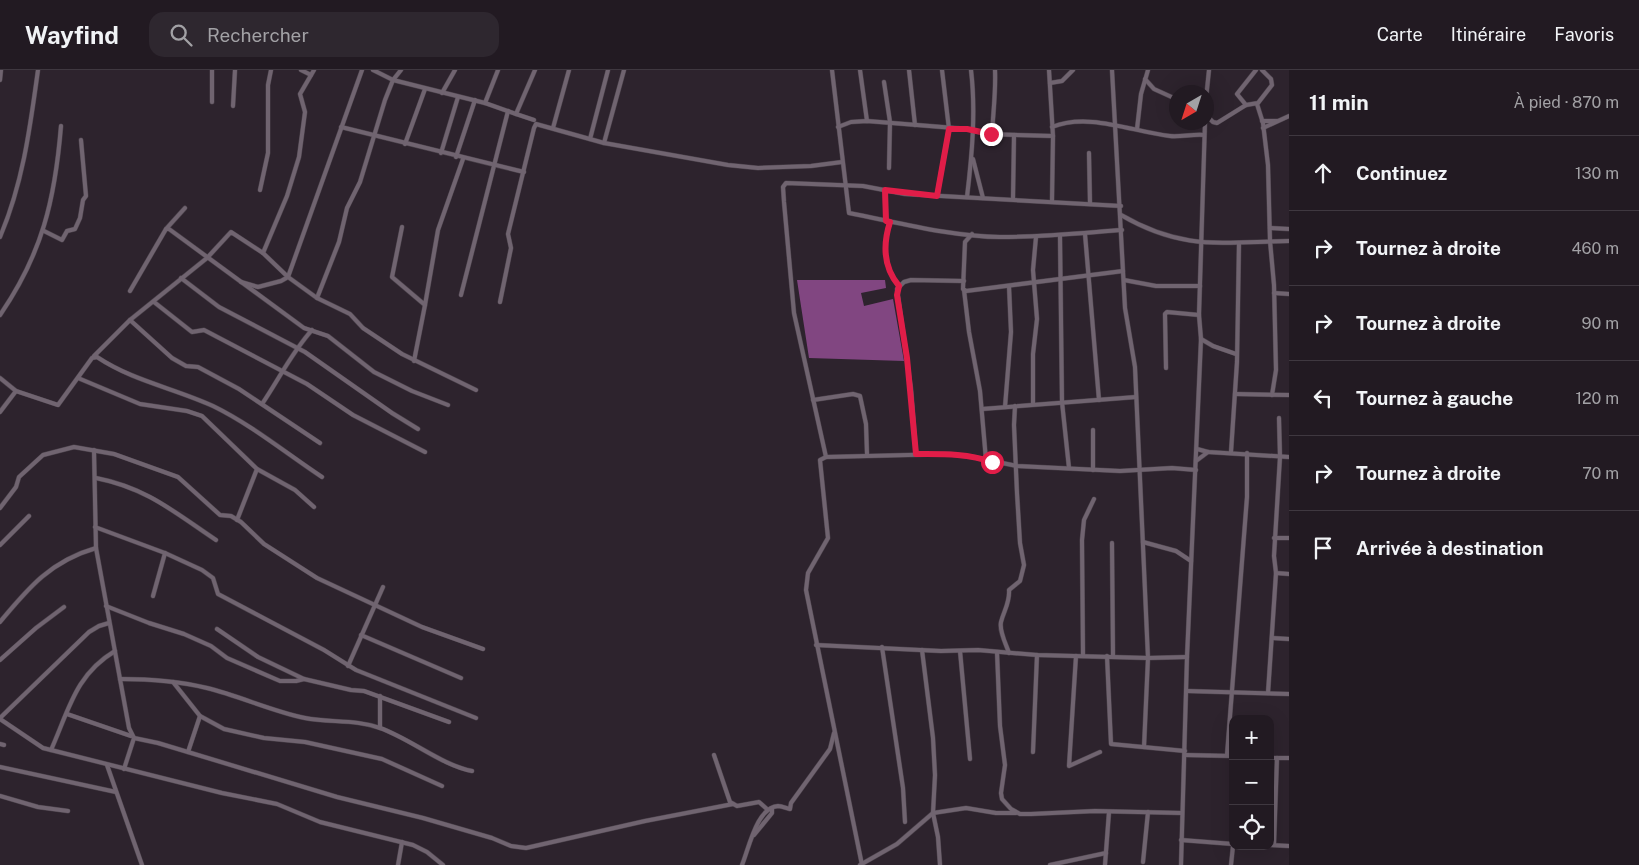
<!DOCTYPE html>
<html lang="fr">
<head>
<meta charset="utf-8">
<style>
  :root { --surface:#221a22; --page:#2e272f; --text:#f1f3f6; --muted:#a2a1a5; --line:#3f3840 }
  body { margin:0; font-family:"Public Sans",sans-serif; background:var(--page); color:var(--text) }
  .controls { position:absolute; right:15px; bottom:15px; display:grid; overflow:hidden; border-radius:10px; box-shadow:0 5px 20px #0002 }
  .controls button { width:45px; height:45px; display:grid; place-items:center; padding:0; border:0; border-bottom:1px solid var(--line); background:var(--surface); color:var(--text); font:25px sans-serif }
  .compass { position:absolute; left:1169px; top:15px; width:45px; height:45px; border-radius:50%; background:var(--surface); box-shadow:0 5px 20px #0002; rotate:219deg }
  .stop { position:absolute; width:15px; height:15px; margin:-11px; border:4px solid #e11d48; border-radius:50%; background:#fff }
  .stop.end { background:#e11d48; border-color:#fff; box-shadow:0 1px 5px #0008 }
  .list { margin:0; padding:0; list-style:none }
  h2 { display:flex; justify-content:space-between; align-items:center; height:65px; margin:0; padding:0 20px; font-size:21px }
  h2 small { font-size:16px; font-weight:400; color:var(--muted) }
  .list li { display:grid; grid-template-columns:32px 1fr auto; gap:15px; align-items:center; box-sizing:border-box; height:75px; padding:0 20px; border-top:1px solid var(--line) }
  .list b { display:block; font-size:19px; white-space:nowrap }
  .list em { font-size:16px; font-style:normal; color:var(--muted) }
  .icon { flex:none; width:28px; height:28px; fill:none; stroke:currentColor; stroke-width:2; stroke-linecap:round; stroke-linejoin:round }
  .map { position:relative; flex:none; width:1289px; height:795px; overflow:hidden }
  header { display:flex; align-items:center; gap:30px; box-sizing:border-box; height:70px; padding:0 25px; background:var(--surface); border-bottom:1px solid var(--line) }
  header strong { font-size:24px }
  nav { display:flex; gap:28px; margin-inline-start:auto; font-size:18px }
  .search { width:350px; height:45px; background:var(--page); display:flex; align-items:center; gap:12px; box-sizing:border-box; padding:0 18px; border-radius:15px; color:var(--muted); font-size:19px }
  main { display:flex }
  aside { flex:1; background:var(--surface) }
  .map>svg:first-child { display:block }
  .forest { fill:#814681 }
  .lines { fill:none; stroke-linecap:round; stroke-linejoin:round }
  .street-casing { stroke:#4a414a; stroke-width:5 }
  .street { stroke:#706470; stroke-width:4 }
  .route { stroke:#e11d48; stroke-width:6 }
</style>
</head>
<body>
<header>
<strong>Wayfind</strong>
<div class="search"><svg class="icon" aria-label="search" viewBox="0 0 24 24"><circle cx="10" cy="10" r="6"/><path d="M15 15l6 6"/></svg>Rechercher</div>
<nav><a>Carte</a><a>Itinéraire</a><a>Favoris</a></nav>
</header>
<main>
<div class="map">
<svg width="1289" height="795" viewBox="0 0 1289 795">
  <rect width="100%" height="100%" fill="#2d232d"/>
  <!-- forest -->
  <polygon class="forest" points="797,210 885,210 886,218 861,223 864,236 893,229 904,291 809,288"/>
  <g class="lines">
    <!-- street casing -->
    <g class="street-casing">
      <g id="street">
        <polyline points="301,0 311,5"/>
        <polyline points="373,0 393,10 485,33 516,44 535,0"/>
        <path d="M832 0 849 143C896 152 953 167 1000 167 1041 167 1081 163 1122 160"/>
        <polyline points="860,0 867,51"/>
        <polyline points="909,0 915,55"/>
        <polyline points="1049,0 1053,66 1052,131"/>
        <polyline points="1112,0 1125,238 1135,297 1148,588 1144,677"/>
        <polyline points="1145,9 1154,19 1176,29"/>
        <polyline points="0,10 1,0"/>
        <polyline points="884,12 890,52 889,98"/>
        <polyline points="1050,13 1062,11 1073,0"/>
        <polyline points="442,23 455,0"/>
        <polyline points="1206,29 1209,0"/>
        <polyline points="212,32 212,0"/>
        <polyline points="485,33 498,0"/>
        <polyline points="1257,34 1263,53 1268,95 1270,171 1274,215 1276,300 1272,325"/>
        <polyline points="1246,35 1237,24 1256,0"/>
        <polyline points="233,36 235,0"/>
        <polyline points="516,44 534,50"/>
        <polyline points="1206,45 1213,52 1217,53 1246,35 1258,33 1272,15 1271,9 1262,0"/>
        <polyline points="1262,51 1277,51"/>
        <polyline points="341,57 524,102"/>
        <polyline points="838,57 851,52 867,51 967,59 986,64 1053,66"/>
        <path d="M1052 57C1089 42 1133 62 1170 66 1181 67 1193 64 1204 65"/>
        <polyline points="553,58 569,0"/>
        <polyline points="1263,58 1289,46"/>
        <polyline points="1137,59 1141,24 1148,0"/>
        <path d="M992 65C993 43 996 22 995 0"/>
        <polyline points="590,69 608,0"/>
        <polyline points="604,73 624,0"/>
        <polyline points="405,74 425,19"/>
        <polyline points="441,83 458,27"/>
        <polyline points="1089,83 1090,134"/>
        <polyline points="456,87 475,30"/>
        <polyline points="973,89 983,128"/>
        <polyline points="260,120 268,83 268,15 271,0"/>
        <polyline points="885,120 886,151"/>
        <polyline points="937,126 949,59 942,0"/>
        <path d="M967 127C972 85 976 42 971 0"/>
        <polyline points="1013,129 1014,65"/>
        <path d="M1121 145C1183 181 1221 172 1289 171"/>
        <path d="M890 152C883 174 883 197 899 216"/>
        <polyline points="402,157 392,207 425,235 438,160 463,89"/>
        <polyline points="1270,158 1289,159"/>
        <polyline points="166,159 185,138"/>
        <polyline points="44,161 62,170 67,161 75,159 80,148 83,130 86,126 81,70"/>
        <polyline points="972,164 965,172 963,219 966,221 1123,201"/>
        <polyline points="1085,164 1099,330"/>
        <polyline points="1060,166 1062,332 1069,398"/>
        <path d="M0 167C23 113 30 58 38 0"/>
        <polyline points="263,183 287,126 299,87 305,42 300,24 314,0"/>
        <polyline points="181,208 219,237 305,282 392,343 418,359"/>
        <polyline points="1124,210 1156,216 1200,216"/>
        <polyline points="241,212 258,217 281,211 288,207 362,0"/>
        <polyline points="964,220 969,262 980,321 986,390"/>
        <polyline points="130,221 166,159 169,159 304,258 328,266 374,302 412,321 448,335"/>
        <polyline points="1274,223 1289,224"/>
        <polyline points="461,225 508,41"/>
        <polyline points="317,228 339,172 347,138 360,112 385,30 393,10 401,0"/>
        <polyline points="154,232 192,262 204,260 307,314 353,345 425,382"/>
        <polyline points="500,232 511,178 508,164 534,58 536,54 604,73 728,95 758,98 811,96 842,92"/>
        <path d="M0 245C42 184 55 130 61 56"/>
        <polyline points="130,250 172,288 186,296 198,297 239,319 320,373"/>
        <polyline points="1201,269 1213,276 1236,284"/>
        <polyline points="94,286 130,250 207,188 231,162 263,183 288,207 317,228 350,244 363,258 402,284 476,320"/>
        <polyline points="414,291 425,235"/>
        <polyline points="1166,298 1165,244 1167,242 1199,245"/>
        <path d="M0 308 16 321 58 335 92 288 97 287C133 311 174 318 213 336 252 355 287 384 322 407"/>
        <polyline points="78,308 140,334 187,341 202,346 257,399 295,420 314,437"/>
        <polyline points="1235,324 1289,325"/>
        <polyline points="813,330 853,324 860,326 866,354 867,384"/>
        <path d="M262 334C279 309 292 282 312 260"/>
        <polyline points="1033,334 1033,284 1037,249 1033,200 1036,167"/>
        <polyline points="1005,337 1011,262 1009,216"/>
        <polyline points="982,339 1136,327"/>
        <polyline points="0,342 16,321"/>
        <polyline points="1279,348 1280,387 1274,486 1276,503 1289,504"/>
        <polyline points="1197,379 1208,382 1289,387"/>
        <polyline points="94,380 96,478 129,658 134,668 158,673 337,727 423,748 492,768 511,776 526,778 645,751 733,734"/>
        <polyline points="1231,382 1237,292 1239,173"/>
        <polyline points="916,384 911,319 897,219 904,212 911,210 964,211"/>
        <polyline points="826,387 794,243 784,132 783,117 786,113 863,116 905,124 1121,136"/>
        <polyline points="1196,391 1208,382"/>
        <polyline points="1093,400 1093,360"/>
        <path d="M96 408C147 418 174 442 216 470"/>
        <polyline points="0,438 16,417 19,407 43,385 74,377 114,384 178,407 220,445 231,446 241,452 264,474 317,508 422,557 483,579"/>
        <polyline points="237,450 257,399"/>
        <polyline points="95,457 165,483 202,500 213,508 218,524 324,580 356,600 476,648"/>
        <polyline points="1274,468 1289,468"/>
        <polyline points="1143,472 1176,481 1191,491"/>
        <polyline points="1112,473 1113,586"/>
        <polyline points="0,475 29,446"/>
        <polyline points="153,526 165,483"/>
        <polyline points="106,536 149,553 184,564 211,576 227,588 280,611 296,611 304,609"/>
        <path d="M0 552C29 517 51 491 96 478"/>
        <polyline points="217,559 258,587 304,609 351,620 364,621 449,652"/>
        <polyline points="361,565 461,608"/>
        <polyline points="1272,568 1289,569"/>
        <polyline points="816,575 941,581 978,580 1037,585 1148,588 1187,587"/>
        <polyline points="882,577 903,718 905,752"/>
        <polyline points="922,580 933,668 935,705 933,743 938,767 940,795"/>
        <polyline points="960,581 970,689"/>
        <polyline points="997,582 1000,656 1005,695 1001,723 1002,729 1011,739 1020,744 1031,744 1095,741 1182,743"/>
        <path d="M1009 583C1006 574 999 561 1001 552 1004 540 1010 533 1009 520L1020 511 1024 495 1020 473 1017 423 1014 355 1015 336"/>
        <polyline points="1076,586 1069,696 1100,682"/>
        <polyline points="1083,586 1082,470 1084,450 1094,429"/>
        <polyline points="1107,586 1111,674 1185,681"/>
        <polyline points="0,590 36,558 64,537"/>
        <polyline points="348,596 383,517"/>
        <path d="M120 609C150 609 178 611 207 618 240 626 271 641 305 648 330 653 355 649 380 658 411 669 441 695 472 701"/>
        <polyline points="173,612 200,646 224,659 264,668 305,672 382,689 442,716"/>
        <polyline points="1187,621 1289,624"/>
        <polyline points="1268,623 1276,503"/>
        <polyline points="67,644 131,666"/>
        <polyline points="0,648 89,562 99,556 109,553"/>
        <polyline points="0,649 43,678 222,723 277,734 320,752 413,775 427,782 443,795"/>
        <polyline points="380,658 380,626"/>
        <polyline points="0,674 4,675"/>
        <path d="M51 680C69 640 75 605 115 581"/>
        <polyline points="188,682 200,646"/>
        <polyline points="1033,682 1037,585"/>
        <polyline points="714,685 730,732 737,736 759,732 768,740"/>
        <polyline points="1185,685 1233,686"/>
        <polyline points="1227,685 1247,427 1247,383"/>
        <polyline points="1270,688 1289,688"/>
        <polyline points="107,695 142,795"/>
        <polyline points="0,697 116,722"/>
        <polyline points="124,699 134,668"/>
        <polyline points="0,726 38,737 68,741"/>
        <polyline points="754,765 772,743 772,739"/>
        <polyline points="1181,770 1233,774"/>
        <polyline points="1270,775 1289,776"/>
        <polyline points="1274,775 1277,688"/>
        <polyline points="1143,792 1148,742"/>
        <polyline points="398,795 402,772"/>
        <path d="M742 795C749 778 757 737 778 736 782 736 786 738 790 739L791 733 830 679 834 663"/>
        <polyline points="860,795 897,774 933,743 966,738 996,743 1016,743"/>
        <polyline points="862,795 806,520 808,503 828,468 820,390 826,387 949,384 973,387 1017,396 1120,401 1172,398 1196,400"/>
        <polyline points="1050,795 1106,783"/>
        <polyline points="1105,795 1109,742"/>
        <polyline points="1181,795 1187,587 1201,269 1199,245 1205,52"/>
        <polyline points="1231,795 1233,776"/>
      </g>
    </g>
    <!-- street -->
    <use href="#street" class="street"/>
  </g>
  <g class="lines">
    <!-- route -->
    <path class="route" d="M991 64 967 59H949L937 126 885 120 886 151 890 152C883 174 883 197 899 216L897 225 907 288 916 384C941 384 967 383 992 392"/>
  </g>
</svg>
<div class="controls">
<button>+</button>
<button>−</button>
<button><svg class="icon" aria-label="locate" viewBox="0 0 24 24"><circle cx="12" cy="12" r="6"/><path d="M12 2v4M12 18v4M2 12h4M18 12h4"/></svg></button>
</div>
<svg class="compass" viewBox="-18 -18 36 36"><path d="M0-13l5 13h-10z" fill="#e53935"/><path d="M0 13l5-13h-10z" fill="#a2a1a5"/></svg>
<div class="stop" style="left:992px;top:392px"></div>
<div class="stop end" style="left:991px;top:64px"></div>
</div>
<aside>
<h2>11 min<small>À pied · 870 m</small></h2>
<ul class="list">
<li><svg class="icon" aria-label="ahead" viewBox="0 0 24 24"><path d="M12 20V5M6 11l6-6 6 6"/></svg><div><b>Continuez</b></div><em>130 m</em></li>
<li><svg class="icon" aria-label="right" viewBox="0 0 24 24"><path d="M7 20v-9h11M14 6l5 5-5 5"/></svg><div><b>Tournez à droite</b></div><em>460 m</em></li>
<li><svg class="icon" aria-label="right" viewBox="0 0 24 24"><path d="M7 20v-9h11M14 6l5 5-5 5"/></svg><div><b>Tournez à droite</b></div><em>90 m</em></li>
<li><svg class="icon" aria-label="left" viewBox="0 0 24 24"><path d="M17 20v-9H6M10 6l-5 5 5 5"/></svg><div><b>Tournez à gauche</b></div><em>120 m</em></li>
<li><svg class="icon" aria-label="right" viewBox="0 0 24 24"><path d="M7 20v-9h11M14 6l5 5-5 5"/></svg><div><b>Tournez à droite</b></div><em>70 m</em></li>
<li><svg class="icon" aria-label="arrive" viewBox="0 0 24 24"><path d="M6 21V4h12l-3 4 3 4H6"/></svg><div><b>Arrivée à destination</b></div></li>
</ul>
</aside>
</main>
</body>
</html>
